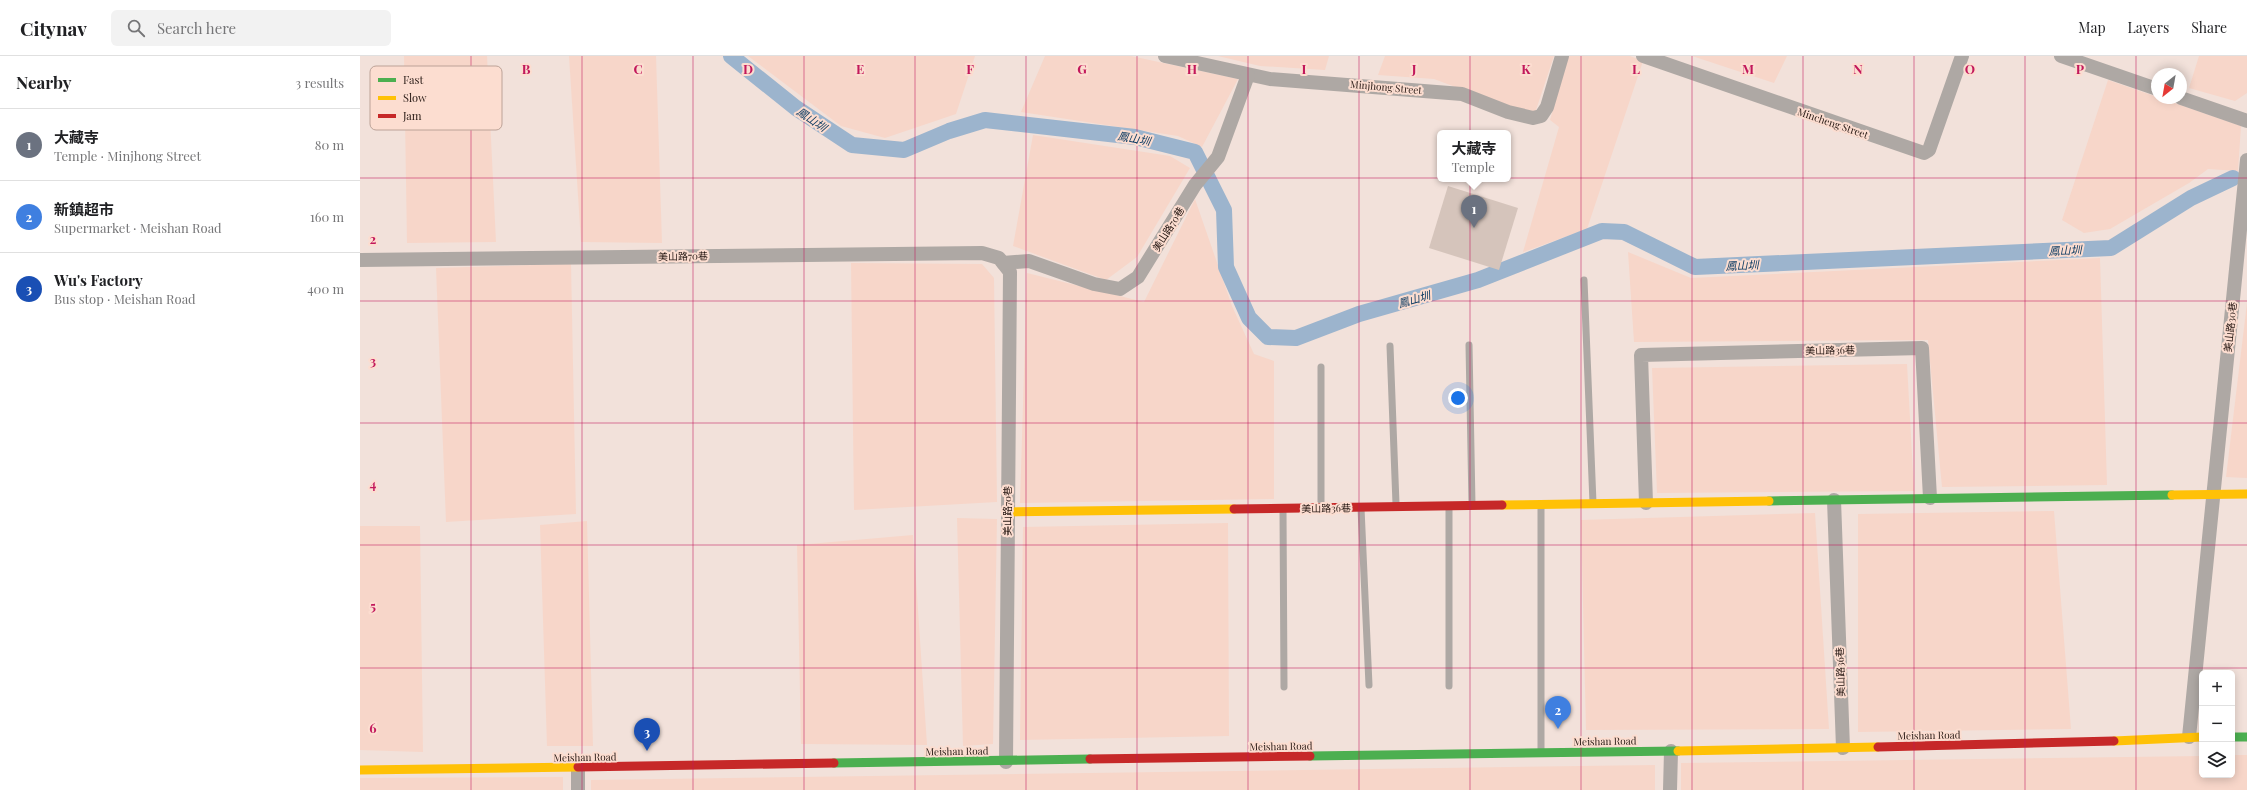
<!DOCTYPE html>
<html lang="en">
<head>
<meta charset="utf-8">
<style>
  :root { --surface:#fff; --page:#f2f2f2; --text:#202124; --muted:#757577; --line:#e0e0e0; --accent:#d93025 }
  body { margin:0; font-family:"Playfair Display","Noto Sans TC",serif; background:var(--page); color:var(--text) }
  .controls { position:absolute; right:12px; bottom:12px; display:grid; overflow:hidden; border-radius:6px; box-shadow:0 2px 10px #0003 }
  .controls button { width:36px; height:36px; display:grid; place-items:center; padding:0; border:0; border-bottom:1px solid var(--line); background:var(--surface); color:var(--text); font:20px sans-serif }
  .compass { position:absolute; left:1791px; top:12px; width:36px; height:36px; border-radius:50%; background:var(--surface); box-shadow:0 2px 10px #0003; rotate:211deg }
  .you { position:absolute; left:1098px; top:342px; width:14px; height:14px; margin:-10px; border:3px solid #fff; border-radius:50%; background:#1a73e8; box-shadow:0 0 0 6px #1a73e833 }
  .badge { display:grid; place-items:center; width:26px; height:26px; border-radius:50%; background:var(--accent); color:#fff; font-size:13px; font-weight:700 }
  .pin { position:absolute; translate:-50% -33px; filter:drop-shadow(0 1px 2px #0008) }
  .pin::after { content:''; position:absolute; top:21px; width:14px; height:12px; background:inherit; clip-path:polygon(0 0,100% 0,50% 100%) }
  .popup { position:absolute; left:1077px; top:74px; width:74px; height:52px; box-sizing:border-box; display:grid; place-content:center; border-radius:6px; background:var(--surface); filter:drop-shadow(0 1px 3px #0005); font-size:13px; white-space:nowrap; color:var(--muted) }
  .popup b { font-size:15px; color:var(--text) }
  .popup::after { content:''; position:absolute; left:50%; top:100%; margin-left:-8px; border:8px solid transparent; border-top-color:var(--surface) }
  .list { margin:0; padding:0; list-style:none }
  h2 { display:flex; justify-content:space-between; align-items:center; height:52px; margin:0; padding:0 16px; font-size:17px }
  h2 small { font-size:13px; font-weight:400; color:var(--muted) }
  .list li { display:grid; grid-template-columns:26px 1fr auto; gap:12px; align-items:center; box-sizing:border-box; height:72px; padding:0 16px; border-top:1px solid var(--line) }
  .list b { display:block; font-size:15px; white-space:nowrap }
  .list p { margin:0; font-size:13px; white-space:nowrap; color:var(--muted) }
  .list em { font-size:13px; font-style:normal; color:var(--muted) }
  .icon { flex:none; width:22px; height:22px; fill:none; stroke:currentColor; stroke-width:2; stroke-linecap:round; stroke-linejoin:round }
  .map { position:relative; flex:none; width:1887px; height:734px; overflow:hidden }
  header { display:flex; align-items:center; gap:24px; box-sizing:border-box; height:56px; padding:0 20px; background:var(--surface); border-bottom:1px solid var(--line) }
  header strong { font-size:19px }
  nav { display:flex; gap:22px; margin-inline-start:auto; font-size:14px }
  .search { width:280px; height:36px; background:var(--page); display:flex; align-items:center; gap:10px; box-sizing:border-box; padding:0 14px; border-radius:6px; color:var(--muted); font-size:15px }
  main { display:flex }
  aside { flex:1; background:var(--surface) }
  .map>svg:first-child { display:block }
  .built { fill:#f7d6c9 }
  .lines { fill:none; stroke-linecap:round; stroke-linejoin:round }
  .canal { stroke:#9cb4cd; stroke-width:16 }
  .building { fill:#d5c4bb }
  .lane { stroke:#aea8a4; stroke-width:7 }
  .street { stroke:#aea8a4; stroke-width:14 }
  .fast { stroke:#4caf50; stroke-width:9 }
  .slow { stroke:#ffc107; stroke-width:9 }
  .jam { stroke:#c62828; stroke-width:9 }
  .grid { fill:none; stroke:#c2185b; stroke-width:1; stroke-opacity:0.55 }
  .labels { text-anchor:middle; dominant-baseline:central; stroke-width:4; stroke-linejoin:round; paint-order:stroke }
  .street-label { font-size:10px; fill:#261813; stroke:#fcddd0 }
  .water-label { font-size:11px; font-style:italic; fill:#0e3d64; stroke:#fcddd0 }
  .key { fill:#fcddd0; stroke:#bca297; stroke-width:1 }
  .key-label { font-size:11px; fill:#261813 }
  .grid-label { font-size:13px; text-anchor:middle; font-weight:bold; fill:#c2185b; stroke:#fcddd0; stroke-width:4; stroke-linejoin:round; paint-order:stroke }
</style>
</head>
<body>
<header>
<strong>Citynav</strong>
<div class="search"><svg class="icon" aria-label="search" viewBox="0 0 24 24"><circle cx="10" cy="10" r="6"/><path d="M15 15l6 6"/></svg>Search here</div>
<nav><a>Map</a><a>Layers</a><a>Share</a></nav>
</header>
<main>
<aside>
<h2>Nearby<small>3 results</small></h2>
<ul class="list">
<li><span class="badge" style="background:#6b7280">1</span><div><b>大藏寺</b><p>Temple · Minjhong Street</p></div><em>80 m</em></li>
<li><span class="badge" style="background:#3f7fe0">2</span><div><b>新鎮超市</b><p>Supermarket · Meishan Road</p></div><em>160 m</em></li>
<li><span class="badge" style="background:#1a4fb4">3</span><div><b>Wu's Factory</b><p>Bus stop · Meishan Road</p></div><em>400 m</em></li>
</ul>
</aside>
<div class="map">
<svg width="1887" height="734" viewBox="0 0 1887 734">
  <rect width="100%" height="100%" fill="#f2e1da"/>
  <!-- built -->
  <g class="built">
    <polygon points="44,0 127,0 136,186 47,187"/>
    <polygon points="209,0 296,0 302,187 221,186"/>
    <polygon points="388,0 615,0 596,58 525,82 481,70"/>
    <polygon points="685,0 771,0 878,23 842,91 818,80 661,56"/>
    <polygon points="858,0 969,0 965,14 900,10"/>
    <polygon points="1025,0 1194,0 1175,57 1165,57 1074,23 1018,19"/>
    <polygon points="1208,0 1270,0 1283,5 1227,173 1163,196 1199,71 1190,64"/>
    <polygon points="1332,0 1427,0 1414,27"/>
    <polygon points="1839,0 1887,0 1887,37 1875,45 1829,32"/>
    <polygon points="1748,24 1881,70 1878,115 1848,113 1829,127 1750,173 1724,177 1702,164"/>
    <polygon points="673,79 810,100 830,112 777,201 746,224 653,190"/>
    <polygon points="835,143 872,250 894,298 914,305 914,443 660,447 667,217 784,246"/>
    <polygon points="1268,196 1331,222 1740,202 1747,429 1582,431 1568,284 1274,286"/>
    <polygon points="491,207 622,208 634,222 637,446 494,454"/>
    <polygon points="211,208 216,458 86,466 76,212"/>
    <polygon points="1887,247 1887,422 1866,421"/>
    <polygon points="1547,308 1554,435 1297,437 1292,312"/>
    <polygon points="1694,455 1711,673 1498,676 1498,458"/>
    <polygon points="1455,457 1469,673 1226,674 1221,464"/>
    <polygon points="597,462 637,463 633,688 603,690"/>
    <polygon points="227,465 233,690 187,690 180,469"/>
    <polygon points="868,467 869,680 660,684 663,471"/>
    <polygon points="0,470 60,470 63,696 0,694"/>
    <polygon points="553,479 567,689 441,688 437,489"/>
    <polygon points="1872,699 1887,699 1887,734 1321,734 1321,707 1842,700 1842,719 1872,719"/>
    <polygon points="1295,709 1295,734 231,734 231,724"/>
    <polygon points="203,721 203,734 0,734 0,722"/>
  </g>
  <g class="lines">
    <!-- canal -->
    <polyline class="canal" points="371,0 436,52 492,89 544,94 589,75 625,64 775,81 835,96 864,154 866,211 889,262 908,281 936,282 999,258 1118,224 1242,175 1264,176 1335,211 1751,192 1831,142 1873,122"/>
  </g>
  <!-- building -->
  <polygon class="building" points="1088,130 1158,152 1139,214 1069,192"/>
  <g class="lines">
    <!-- lane -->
    <g class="lane">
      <polyline points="1224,224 1233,447"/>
      <polyline points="1109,289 1112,449"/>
      <polyline points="1030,290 1036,448"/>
      <polyline points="1181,449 1181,695"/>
      <polyline points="961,450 961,311"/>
      <polyline points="1001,452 1009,629"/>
      <polyline points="923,453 924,631"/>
      <polyline points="1089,630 1089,450"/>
    </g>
    <!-- street -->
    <g class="street">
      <polyline points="805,0 910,23 1102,38 1148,56 1173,62 1181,60 1187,51 1202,0"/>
      <polyline points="1283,0 1564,97 1569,94 1602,0"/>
      <polyline points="1701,0 1797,33"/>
      <polyline points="1821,42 1887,65"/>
      <polyline points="0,204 622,197 639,202 650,216 646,706"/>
      <polyline points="643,207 669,205 734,228 760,233 778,221 835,129 858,101 888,19"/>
      <polyline points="1474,444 1483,692"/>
      <polyline points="1286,447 1281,299 1562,292 1570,442"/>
      <polyline points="1829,681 1887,104"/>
      <polyline points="218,734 218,712"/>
      <polyline points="1310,734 1311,695"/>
    </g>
    <!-- fast -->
    <g class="fast">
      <polyline points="1409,445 1812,439"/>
      <polyline points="1872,681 1887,681"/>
      <polyline points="950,700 1318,695"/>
      <polyline points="474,707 730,703"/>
    </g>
    <!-- slow -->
    <g class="slow">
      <polyline points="1812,439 1887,438"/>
      <polyline points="1142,449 1409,445"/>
      <polyline points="646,456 874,453"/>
      <polyline points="1754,685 1842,681"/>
      <polyline points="1318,695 1518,691"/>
      <polyline points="0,714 218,711"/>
    </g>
    <!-- jam -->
    <g class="jam">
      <polyline points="874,453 1142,449"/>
      <polyline points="1518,691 1754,685"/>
      <polyline points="730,703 950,700"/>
      <polyline points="218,711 474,707"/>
    </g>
  </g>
  <!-- grid -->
  <path class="grid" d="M111 0V734M222 0V734M333 0V734M444 0V734M555 0V734M666 0V734M777 0V734M888 0V734M999 0V734M1110 0V734M1221 0V734M1332 0V734M1443 0V734M1554 0V734M1665 0V734M1776 0V734M0 122H1887M0 245H1887M0 367H1887M0 489H1887M0 612H1887"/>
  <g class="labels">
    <!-- street labels -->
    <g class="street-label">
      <text transform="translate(1026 31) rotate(5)">Minjhong Street</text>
      <text transform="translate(1473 67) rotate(19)">Mincheng Street</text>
      <text transform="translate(808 173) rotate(-58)">美山路70巷</text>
      <text transform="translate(323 200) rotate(-1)">美山路70巷</text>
      <text transform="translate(1870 271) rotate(-84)">美山路30巷</text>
      <text transform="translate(1470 294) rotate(-1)">美山路36巷</text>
      <text transform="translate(966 452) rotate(-1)">美山路36巷</text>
      <text transform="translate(647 455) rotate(-90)">美山路70巷</text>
      <text transform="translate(1480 616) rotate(-92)">美山路36巷</text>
      <text transform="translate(1569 679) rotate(-1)">Meishan Road</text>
      <text transform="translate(1245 685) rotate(-1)">Meishan Road</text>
      <text transform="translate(921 690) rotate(-1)">Meishan Road</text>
      <text transform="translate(597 695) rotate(-1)">Meishan Road</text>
      <text transform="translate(225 701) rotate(-1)">Meishan Road</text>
    </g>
    <!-- water labels -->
    <g class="water-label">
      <text transform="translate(452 63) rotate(34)">鳳山圳</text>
      <text transform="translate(774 82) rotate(10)">鳳山圳</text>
      <text transform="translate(1705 194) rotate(-3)">鳳山圳</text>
      <text transform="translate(1382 209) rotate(-3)">鳳山圳</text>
      <text transform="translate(1054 243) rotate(-16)">鳳山圳</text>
    </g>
  </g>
  <!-- legend -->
  <rect x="10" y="10" width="132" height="64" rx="6" class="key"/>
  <rect x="18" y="22" width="18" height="4" fill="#4caf50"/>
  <rect x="18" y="40" width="18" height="4" fill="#ffc107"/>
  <rect x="18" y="58" width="18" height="4" fill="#c62828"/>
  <g class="key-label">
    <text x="43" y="28">Fast</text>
    <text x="43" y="46">Slow</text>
    <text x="43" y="64">Jam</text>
  </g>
  <g class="grid-label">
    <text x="166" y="18">B</text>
    <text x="278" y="18">C</text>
    <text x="388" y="18">D</text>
    <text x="500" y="18">E</text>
    <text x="610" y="18">F</text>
    <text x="722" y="18">G</text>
    <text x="832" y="18">H</text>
    <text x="944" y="18">I</text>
    <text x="1054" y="18">J</text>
    <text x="1166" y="18">K</text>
    <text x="1276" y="18">L</text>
    <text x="1388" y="18">M</text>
    <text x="1498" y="18">N</text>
    <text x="1610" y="18">O</text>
    <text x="1720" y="18">P</text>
    <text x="13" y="188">2</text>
    <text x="13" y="310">3</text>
    <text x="13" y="433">4</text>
    <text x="13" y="555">5</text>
    <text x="13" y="677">6</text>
  </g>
</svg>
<div class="controls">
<button>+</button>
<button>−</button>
<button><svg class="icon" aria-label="layers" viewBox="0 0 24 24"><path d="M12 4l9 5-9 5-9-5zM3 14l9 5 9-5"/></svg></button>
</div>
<svg class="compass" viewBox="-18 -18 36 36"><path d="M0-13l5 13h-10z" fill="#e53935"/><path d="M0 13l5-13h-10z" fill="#757577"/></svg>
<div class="you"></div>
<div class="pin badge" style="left:1114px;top:172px;background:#6b7280">1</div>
<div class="popup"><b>大藏寺</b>Temple</div>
<div class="pin badge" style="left:1198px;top:673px;background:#3f7fe0">2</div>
<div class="pin badge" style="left:287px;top:695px;background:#1a4fb4">3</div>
</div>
</main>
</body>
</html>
